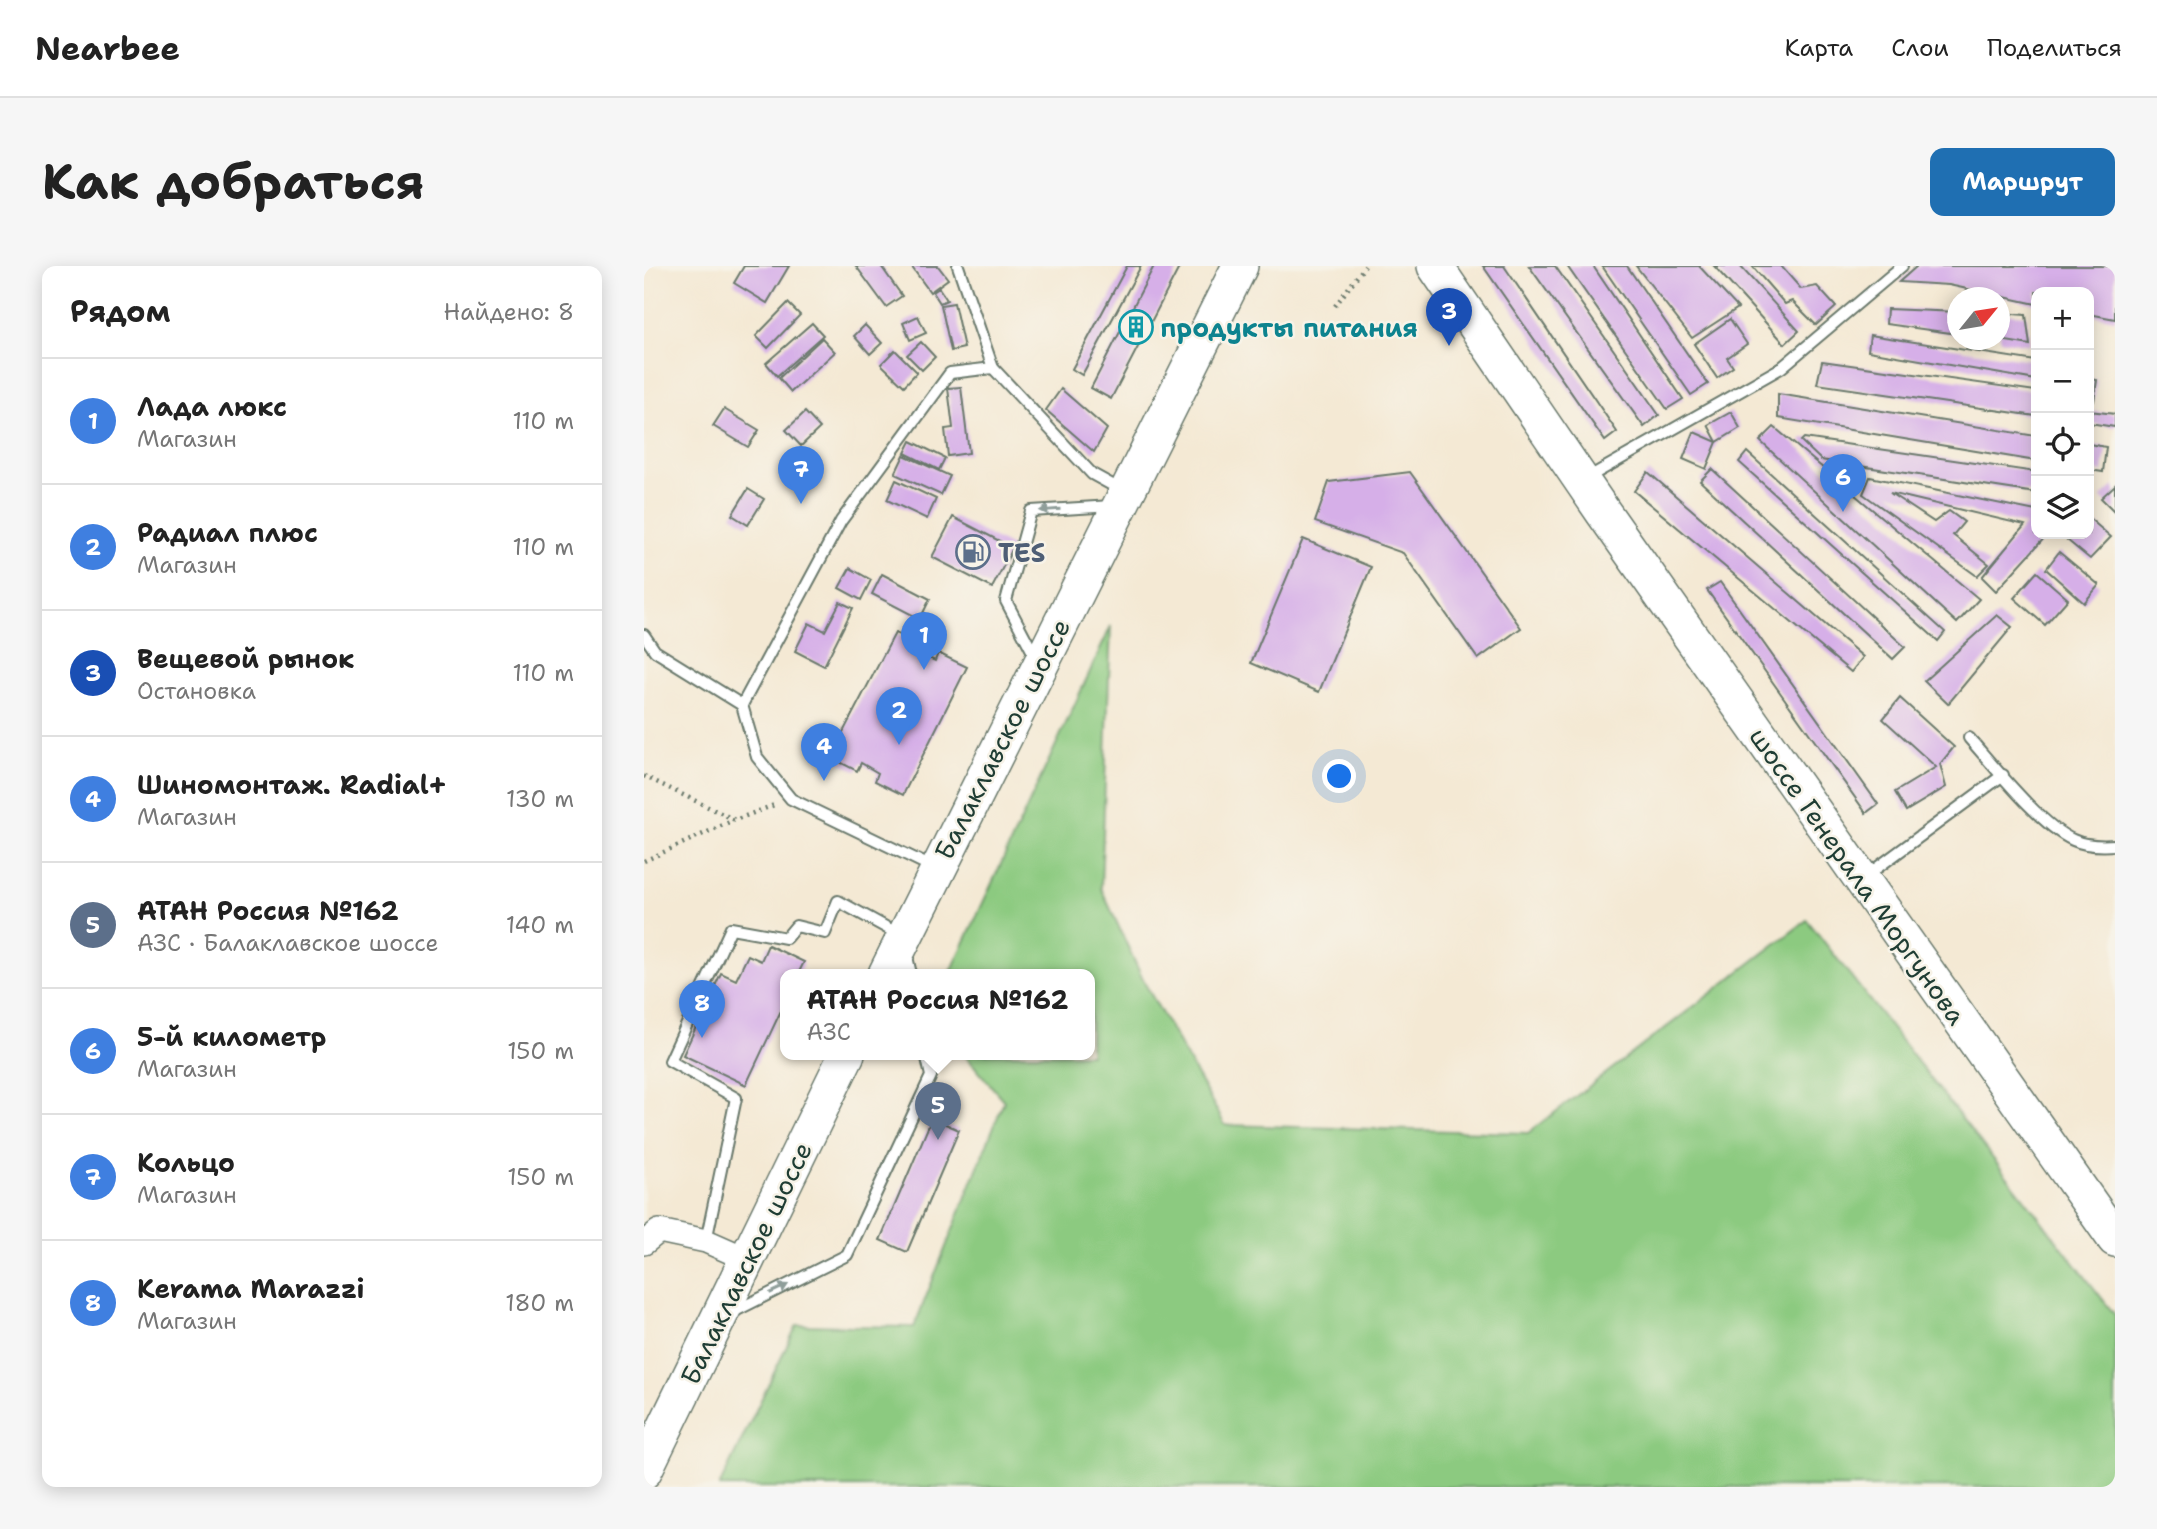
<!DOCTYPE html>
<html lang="ru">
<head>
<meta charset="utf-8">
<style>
  :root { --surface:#fff; --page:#f6f6f6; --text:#222; --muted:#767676; --line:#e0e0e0; --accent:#1f6fb2 }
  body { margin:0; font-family:"Shantell Sans",sans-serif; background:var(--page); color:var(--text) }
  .controls { position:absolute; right:21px; top:21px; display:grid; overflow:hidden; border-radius:14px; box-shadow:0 4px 18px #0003 }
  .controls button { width:63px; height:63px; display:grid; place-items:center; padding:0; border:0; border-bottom:2px solid var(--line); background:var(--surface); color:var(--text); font:35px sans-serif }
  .compass { position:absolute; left:1303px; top:21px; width:63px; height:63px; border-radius:50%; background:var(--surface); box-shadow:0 4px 18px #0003; rotate:60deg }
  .you { position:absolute; left:696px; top:511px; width:24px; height:24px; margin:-18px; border:5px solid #fff; border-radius:50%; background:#1a73e8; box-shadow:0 0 0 10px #1a73e833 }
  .badge { display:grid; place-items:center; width:46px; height:46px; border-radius:50%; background:var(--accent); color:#fff; font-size:23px; font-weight:700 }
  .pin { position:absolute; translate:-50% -58px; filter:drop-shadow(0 2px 4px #0008) }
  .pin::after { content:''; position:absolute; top:37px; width:24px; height:21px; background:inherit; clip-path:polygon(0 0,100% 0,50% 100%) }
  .popup { position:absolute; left:136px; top:703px; width:315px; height:91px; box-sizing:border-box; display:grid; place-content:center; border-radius:14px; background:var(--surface); filter:drop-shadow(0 2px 5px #0005); font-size:23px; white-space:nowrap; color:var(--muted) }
  .popup b { font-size:26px; color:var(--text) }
  .popup::after { content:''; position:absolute; left:50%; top:100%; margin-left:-14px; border:14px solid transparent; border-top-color:var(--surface) }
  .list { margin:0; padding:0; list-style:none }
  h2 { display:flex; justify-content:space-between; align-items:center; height:91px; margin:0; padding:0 28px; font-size:30px }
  h2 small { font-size:23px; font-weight:400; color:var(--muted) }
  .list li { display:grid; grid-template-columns:46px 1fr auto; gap:21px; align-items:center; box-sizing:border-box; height:126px; padding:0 28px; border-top:2px solid var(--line) }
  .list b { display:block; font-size:26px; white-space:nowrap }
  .list p { margin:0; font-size:23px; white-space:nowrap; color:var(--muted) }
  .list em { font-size:23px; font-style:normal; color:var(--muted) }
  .icon { flex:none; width:38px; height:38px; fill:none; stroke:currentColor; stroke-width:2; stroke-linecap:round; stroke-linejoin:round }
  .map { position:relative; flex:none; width:1471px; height:1221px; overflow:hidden; border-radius:14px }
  header { display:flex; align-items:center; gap:42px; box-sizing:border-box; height:98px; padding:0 35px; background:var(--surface); border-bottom:2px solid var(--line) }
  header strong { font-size:33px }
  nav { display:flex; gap:38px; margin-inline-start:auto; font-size:24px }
  .intro { display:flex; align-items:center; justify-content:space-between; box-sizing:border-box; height:168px; padding:0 42px }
  h1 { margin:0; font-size:49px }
  .button { padding:18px 32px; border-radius:14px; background:var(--accent); color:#fff; font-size:24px; font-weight:700 }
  main { display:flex; gap:42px; padding:0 42px }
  aside { flex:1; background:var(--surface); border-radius:14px; box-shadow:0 4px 18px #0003 }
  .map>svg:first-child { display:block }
  .green { fill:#8cca80; stroke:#56845a; stroke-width:2 }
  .building { fill:#d6afe8 }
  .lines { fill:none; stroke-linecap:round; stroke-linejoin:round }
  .service-casing { stroke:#6a796c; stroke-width:14 }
  .minor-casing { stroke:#6a796c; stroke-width:26 }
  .primary-casing { stroke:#6a796c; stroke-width:38 }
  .path { stroke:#6a796c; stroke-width:4.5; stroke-dasharray:2 5; stroke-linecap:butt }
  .service { stroke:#fff; stroke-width:10 }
  .minor { stroke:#fff; stroke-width:23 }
  .primary { stroke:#fff; stroke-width:35 }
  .oneway { fill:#8f9e9a }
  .labels { text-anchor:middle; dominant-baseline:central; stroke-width:5; stroke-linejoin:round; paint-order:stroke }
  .culture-label { font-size:26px; font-weight:bold; fill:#0d838f; stroke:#f7f3e8; text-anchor:start }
  .service-label { font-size:26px; font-weight:bold; fill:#4e5e75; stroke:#f7f3e8; text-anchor:start }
  .street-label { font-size:26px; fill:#1f3d34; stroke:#f7f3e8 }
</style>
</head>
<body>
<header>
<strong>Nearbee</strong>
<nav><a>Карта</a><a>Слои</a><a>Поделиться</a></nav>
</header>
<div class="intro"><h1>Как добраться</h1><a class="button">Маршрут</a></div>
<main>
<aside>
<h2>Рядом<small>Найдено: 8</small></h2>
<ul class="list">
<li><span class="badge" style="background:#3f7fe0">1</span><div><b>Лада люкс</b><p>Магазин</p></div><em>110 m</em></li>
<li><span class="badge" style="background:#3f7fe0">2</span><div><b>Радиал плюс</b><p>Магазин</p></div><em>110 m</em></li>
<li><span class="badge" style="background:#1a4fb4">3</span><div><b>Вещевой рынок</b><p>Остановка</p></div><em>110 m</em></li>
<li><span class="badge" style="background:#3f7fe0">4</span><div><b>Шиномонтаж. Radial+</b><p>Магазин</p></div><em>130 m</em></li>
<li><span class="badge" style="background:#5c6f8a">5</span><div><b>АТАН Россия №162</b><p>АЗС · Балаклавское шоссе</p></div><em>140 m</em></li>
<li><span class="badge" style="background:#3f7fe0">6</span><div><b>5-й километр</b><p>Магазин</p></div><em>150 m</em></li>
<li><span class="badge" style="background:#3f7fe0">7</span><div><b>Кольцо</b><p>Магазин</p></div><em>150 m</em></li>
<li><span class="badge" style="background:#3f7fe0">8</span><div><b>Kerama Marazzi</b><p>Магазин</p></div><em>180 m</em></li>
</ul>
</aside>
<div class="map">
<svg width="1471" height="1221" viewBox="0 0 1471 1221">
  <rect width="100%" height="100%" fill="#f7f3e8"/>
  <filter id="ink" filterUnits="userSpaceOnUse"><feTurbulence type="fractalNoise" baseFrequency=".0143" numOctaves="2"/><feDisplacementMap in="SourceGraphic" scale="14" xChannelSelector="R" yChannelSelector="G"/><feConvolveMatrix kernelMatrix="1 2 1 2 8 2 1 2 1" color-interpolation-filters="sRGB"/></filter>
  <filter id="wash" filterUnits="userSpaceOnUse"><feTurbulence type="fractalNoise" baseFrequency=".00686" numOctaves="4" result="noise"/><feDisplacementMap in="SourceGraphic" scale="28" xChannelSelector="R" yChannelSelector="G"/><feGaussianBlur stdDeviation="1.57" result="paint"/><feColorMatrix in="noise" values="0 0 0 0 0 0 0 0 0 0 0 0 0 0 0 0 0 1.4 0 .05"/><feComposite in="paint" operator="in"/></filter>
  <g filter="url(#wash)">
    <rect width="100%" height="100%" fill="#f4e9d4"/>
    <!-- green -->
    <polygon class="green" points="467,360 457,622 500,716 581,859 884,867 1163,654 1471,1049 1471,1221 75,1221 153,1059 270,1061 360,835 320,788 446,788 446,708 306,708"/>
    <g id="blocks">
      <!-- building -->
      <g class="building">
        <polygon points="100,0 145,0 123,37 90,17"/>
        <polygon points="212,0 237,0 258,30 242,41"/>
        <polygon points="267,0 294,0 304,13 286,26"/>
        <polygon points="483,0 497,0 438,109 428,103"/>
        <polygon points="510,0 536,0 467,133 447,122"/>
        <polygon points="839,0 860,0 973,166 961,175"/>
        <polygon points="885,0 911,0 1015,149 1000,161"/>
        <polygon points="923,0 949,0 1039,133 1023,143"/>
        <polygon points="958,0 983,0 1064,118 1047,129"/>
        <polygon points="992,0 1055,0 1094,42 1048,72"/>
        <polygon points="1070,0 1096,0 1155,65 1141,78"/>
        <polygon points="1108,0 1137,0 1157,23 1173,20 1192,41 1172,59 1148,35 1141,38"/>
        <polygon points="1273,0 1471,0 1471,53 1445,48 1445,26 1392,26 1392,38 1305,19 1255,16"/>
        <polygon points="295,22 303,34 296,37 289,26"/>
        <polygon points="144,37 156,49 124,82 112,70"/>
        <polygon points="310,37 320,82 307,85 297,39"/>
        <polygon points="1243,43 1314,46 1314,68 1242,58"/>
        <polygon points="1356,47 1382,49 1386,79 1356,74"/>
        <polygon points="274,50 282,67 266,74 259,57"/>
        <polygon points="1086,53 1103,78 1083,92 1089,101 1073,112 1050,78"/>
        <polygon points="168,57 179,69 133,110 122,97"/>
        <polygon points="221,59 238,77 226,88 210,70"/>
        <polygon points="1226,69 1392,95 1392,114 1224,85"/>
        <polygon points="178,72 191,86 147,126 135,112"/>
        <polygon points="277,76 291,91 278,104 263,89"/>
        <polygon points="251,84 273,106 260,120 237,98"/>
        <polygon points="1178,95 1392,125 1392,150 1173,118"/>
        <polygon points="1445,113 1453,114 1450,135 1445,134"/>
        <polygon points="317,121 325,187 304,190 301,163 309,162 304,122"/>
        <polygon points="417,123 463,163 450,186 402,144"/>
        <polygon points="1134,128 1392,170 1392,195 1134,152"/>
        <polygon points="80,143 115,164 104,181 69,160"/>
        <polygon points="1445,145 1471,148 1471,161 1445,157"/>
        <polygon points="161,146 176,162 157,180 142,164"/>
        <polygon points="1087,146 1096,162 1073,176 1064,159"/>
        <polygon points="1130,161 1335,333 1313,357 1116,175"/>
        <polygon points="1050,166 1073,176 1062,203 1039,193"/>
        <polygon points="1160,172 1392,206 1392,227 1177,194 1157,175"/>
        <polygon points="267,175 301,192 295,204 261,187"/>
        <polygon points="1445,178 1462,181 1459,206 1445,204"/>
        <polygon points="1103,186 1301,366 1294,375 1095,196"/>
        <polygon points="260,189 306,210 297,229 251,208"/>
        <polygon points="1068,203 1261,381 1249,393 1056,215"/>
        <polygon points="766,206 877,362 834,393 759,287 671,256 685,216"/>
        <polygon points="1004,206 1219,391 1207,406 990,225"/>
        <polygon points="1226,211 1392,245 1392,268 1404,268 1352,325 1338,311 1381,259 1246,227 1290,256 1305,245 1320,256 1309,269 1345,298 1333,310 1219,228"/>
        <polygon points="252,214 292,233 283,253 243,234"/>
        <polygon points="1471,219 1471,246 1457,232"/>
        <polygon points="104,223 120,233 104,259 88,249"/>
        <polygon points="309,251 369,282 348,322 288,291"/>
        <polygon points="1445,252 1467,271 1446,293 1423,274 1429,268 1445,268"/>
        <polygon points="659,273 727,301 675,426 607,397"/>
        <polygon points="1415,286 1455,319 1440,337 1402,303"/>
        <polygon points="206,302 227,314 217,334 195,322"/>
        <polygon points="1393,306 1424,333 1401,359 1370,332"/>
        <polygon points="238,308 286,333 276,353 228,328"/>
        <polygon points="1076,316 1234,538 1222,547 1063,324"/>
        <polygon points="196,336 209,342 180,400 151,385 165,357 181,365"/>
        <polygon points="1353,349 1368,361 1304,438 1280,415"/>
        <polygon points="251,367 276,378 271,386 291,395 294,387 323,401 259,529 231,515 234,507 217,497 213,505 186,491"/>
        <polygon points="1256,432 1310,481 1296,498 1302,521 1262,545 1251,526 1292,501 1239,453"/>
        <polygon points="124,679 160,696 154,708 142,708 142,734 102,819 39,789 77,707 92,714 104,689 117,695"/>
        <polygon points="288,852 315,864 263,986 236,974"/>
      </g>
    </g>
  </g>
  <g filter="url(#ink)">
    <use href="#blocks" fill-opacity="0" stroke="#6a796c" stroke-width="2"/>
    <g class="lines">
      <!-- service casing -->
      <g class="service-casing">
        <g id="service">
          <polyline points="314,0 349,102 448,208 479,225"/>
          <polyline points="943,212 1137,102 1258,0"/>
          <polyline points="0,369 11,385 98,439"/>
          <polyline points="392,392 362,335 387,245 468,240"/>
          <path d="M1325 472C1349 499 1397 560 1429 574 1442 580 1457 580 1471 579"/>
          <polyline points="290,602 147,533 113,491 98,439 197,255 306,107 349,102"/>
          <polyline points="1222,610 1359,509"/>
          <polyline points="262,686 267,708"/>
          <polyline points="62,975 92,832 26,795 87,662 142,672 152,660 181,667 194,635 256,669"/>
          <polyline points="89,1046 203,989 287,810 282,788"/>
        </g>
      </g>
      <!-- minor casing -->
      <g class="minor-casing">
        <polyline id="minor" points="0,977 15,965 62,975 105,994"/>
      </g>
      <!-- primary casing -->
      <g class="primary-casing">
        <g id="primary">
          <polyline points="791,0 959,246 1471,973"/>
          <polyline points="242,708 596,0"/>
          <polyline points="0,1205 203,788"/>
        </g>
      </g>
      <!-- path -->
      <g class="path">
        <polyline points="691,40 721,0"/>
        <polyline points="0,510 91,554 130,539"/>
        <polyline points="0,595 90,554"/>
      </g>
      <!-- service -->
      <use href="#service" class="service"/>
      <!-- minor -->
      <use href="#minor" class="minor"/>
      <!-- primary -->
      <use href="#primary" class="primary"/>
    </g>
    <!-- one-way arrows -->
    <defs><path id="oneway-solid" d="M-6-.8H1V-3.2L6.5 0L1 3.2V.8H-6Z" transform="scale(1.75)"/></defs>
    <g class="oneway">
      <use href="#oneway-solid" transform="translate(406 244) rotate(176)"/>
      <use href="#oneway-solid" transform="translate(135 1023) rotate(-26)"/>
    </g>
  </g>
  <!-- icons -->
  <defs>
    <g id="building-ring" transform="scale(1.75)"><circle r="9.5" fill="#f7f3e8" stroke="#0f9aa8" stroke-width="1.5"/><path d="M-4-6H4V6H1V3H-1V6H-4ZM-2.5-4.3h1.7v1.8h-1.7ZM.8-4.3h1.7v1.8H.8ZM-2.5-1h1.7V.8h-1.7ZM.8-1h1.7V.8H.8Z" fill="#0f9aa8"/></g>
    <g id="fuel-ring" transform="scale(1.75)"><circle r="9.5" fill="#f7f3e8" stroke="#5c6f8a" stroke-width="1.5"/><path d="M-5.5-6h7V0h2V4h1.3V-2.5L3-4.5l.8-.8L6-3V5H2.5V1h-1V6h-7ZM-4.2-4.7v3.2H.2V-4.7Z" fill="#5c6f8a"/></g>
  </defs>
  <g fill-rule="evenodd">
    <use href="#building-ring" x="492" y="61"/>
    <use href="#fuel-ring" x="329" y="286"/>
  </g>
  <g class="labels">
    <!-- culture labels -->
    <g class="culture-label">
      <text x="516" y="61">продукты питания</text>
    </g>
    <!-- service labels -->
    <g class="service-label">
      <text x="354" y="286">TES</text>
    </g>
    <!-- street labels -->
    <g class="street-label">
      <text transform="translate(358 473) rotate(-63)">Балаклавское шоссе</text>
      <text transform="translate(1214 610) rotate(55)">шоссе Генерала Моргунова</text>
      <text transform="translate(102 997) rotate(-64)">Балаклавское шоссе</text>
    </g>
  </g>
</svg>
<div class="controls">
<button>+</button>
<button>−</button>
<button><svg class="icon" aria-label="locate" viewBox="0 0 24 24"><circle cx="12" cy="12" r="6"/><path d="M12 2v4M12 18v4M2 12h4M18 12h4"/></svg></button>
<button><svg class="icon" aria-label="layers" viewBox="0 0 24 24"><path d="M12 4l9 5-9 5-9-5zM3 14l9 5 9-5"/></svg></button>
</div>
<svg class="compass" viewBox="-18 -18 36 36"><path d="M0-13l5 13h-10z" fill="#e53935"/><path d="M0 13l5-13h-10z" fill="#767676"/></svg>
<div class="you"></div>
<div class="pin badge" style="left:280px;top:404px;background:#3f7fe0">1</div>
<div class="pin badge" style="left:255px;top:479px;background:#3f7fe0">2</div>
<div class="pin badge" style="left:805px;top:80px;background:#1a4fb4">3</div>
<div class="pin badge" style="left:180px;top:515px;background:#3f7fe0">4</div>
<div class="pin badge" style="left:294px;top:874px;background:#5c6f8a">5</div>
<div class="popup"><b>АТАН Россия №162</b>АЗС</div>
<div class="pin badge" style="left:1199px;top:246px;background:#3f7fe0">6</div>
<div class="pin badge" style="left:157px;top:238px;background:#3f7fe0">7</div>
<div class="pin badge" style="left:58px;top:772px;background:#3f7fe0">8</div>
</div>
</main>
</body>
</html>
